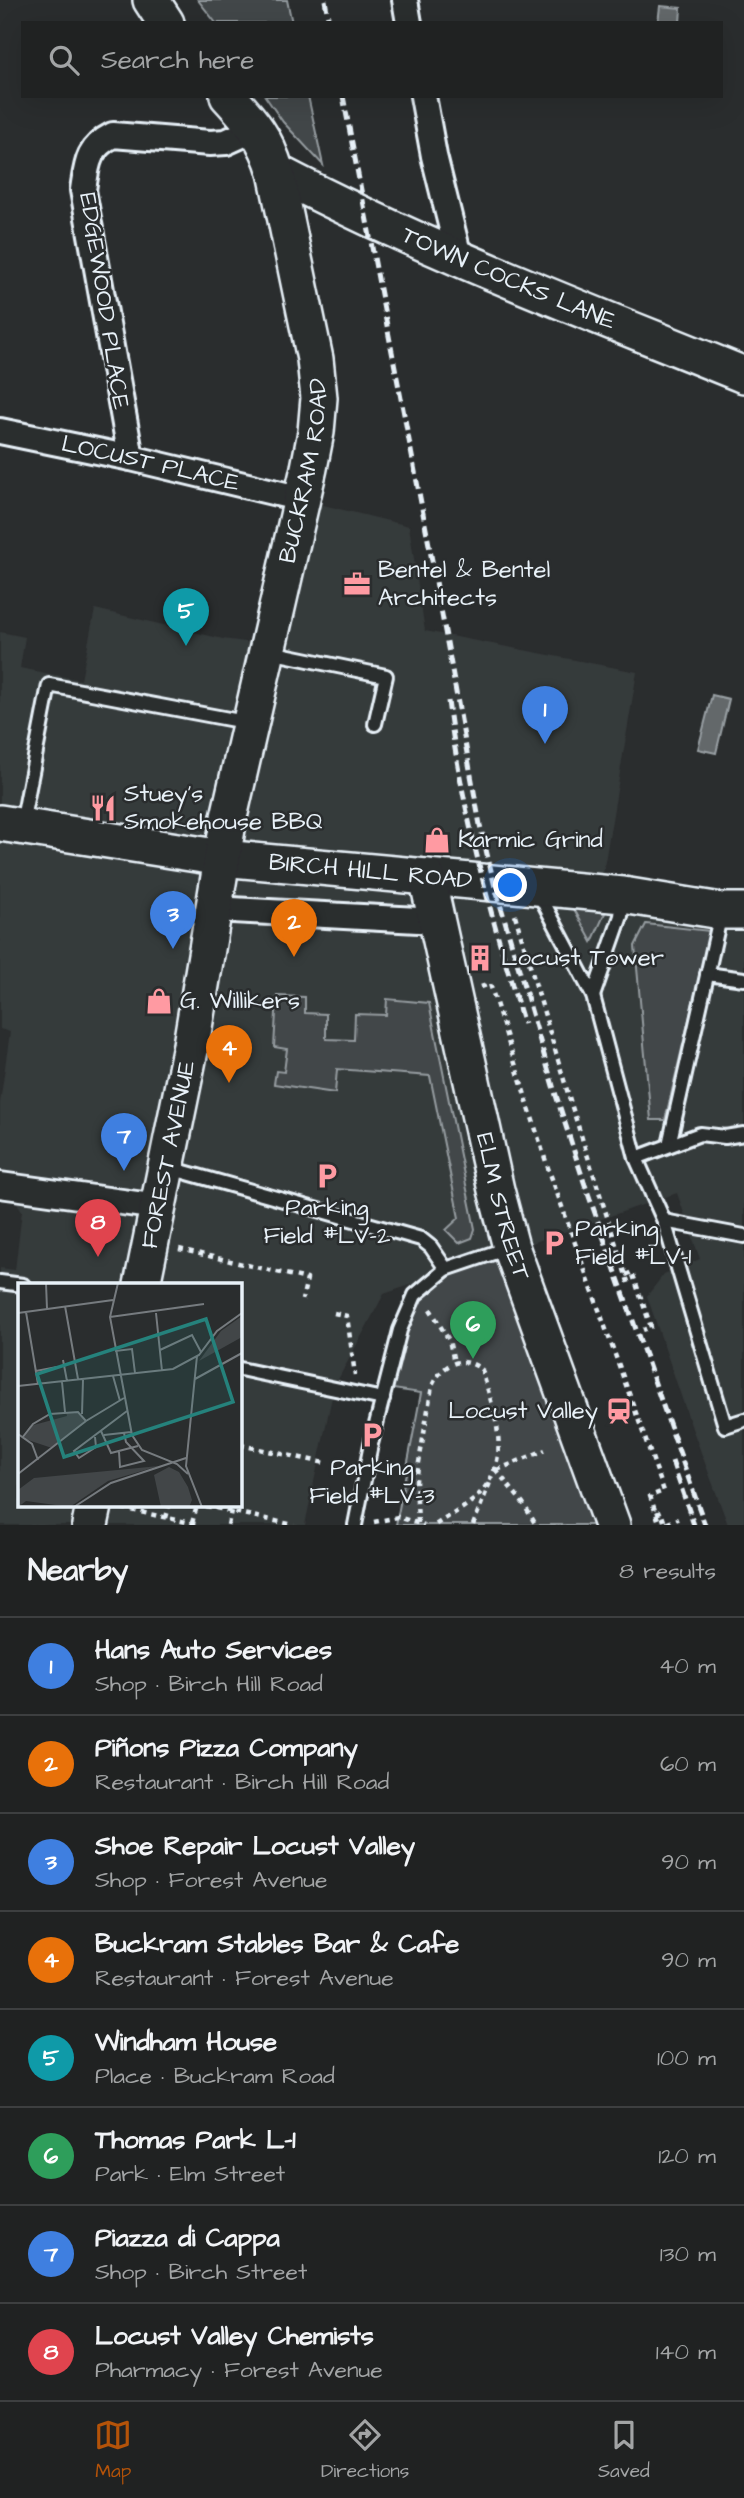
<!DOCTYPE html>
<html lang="en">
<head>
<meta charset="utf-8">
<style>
  :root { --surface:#202222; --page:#282a2a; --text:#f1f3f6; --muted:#a2a4a5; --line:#3d3f40; --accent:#b45309 }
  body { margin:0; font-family:"Architects Daughter",sans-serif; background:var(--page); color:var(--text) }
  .you { position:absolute; left:511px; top:886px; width:24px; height:24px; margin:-18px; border:5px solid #fff; border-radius:50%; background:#1a73e8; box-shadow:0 0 0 10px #1a73e833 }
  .badge { display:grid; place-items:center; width:46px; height:46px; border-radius:50%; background:var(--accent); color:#fff; font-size:23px; font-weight:700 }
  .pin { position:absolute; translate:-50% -58px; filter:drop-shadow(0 2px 4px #0008) }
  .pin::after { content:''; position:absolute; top:37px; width:24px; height:21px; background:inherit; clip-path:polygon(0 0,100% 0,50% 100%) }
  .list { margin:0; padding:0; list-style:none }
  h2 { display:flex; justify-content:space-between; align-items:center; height:91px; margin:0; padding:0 28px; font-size:30px }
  h2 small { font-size:23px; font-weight:400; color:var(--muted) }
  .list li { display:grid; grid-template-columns:46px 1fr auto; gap:21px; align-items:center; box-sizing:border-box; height:98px; padding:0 28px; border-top:2px solid var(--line) }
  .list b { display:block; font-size:26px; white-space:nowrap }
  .list p { margin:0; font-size:23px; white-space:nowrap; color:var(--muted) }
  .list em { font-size:23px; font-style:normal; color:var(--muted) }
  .icon { flex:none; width:38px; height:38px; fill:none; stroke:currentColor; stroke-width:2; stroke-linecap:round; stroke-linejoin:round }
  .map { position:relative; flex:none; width:744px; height:1525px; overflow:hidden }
  .search { position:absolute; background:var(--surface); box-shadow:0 7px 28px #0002; left:21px; right:21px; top:21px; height:77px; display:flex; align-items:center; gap:18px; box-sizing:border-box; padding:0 24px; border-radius:0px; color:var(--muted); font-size:26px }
  .sheet { height:875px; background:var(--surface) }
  nav { display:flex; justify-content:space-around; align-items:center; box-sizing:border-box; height:98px; border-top:2px solid var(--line); background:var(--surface); font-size:19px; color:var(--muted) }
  nav a { display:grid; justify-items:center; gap:4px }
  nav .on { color:var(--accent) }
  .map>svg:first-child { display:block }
  .built { fill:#363a3b; fill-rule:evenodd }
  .green { fill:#424648; stroke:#959ca0; stroke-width:2 }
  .water { fill:#63686b; stroke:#989fa3; stroke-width:2 }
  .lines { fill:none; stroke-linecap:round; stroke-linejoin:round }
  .lane-casing { stroke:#e8f1f8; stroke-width:18 }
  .street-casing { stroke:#e8f1f8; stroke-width:30 }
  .secondary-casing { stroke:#e8f1f8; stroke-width:40 }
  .path { stroke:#e8f1f8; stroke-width:4.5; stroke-dasharray:5 5; stroke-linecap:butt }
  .lane { stroke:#2a2d2e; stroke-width:12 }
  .street { stroke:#2a2d2e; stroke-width:24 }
  .secondary { stroke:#2a2d2e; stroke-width:35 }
  .rail { stroke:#e8f1f8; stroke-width:5; stroke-dasharray:10 5; stroke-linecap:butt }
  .labels { text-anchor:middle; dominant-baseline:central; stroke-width:5; stroke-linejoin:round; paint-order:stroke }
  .street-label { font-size:24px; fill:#e8f1f8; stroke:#2a2d2e }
  .poi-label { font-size:24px; fill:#e8f1f8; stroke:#2a2d2e; text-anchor:start }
  .inset-road { fill:none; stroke:#767b7f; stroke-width:2 }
  .view { fill:#25827c; fill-opacity:0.15; stroke:#25827c; stroke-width:3.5 }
  .inset-edge { fill:none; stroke:#e8f1f8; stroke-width:3.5 }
</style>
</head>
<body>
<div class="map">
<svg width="744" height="1525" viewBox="0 0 744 1525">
  <rect width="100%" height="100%" fill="#2a2d2e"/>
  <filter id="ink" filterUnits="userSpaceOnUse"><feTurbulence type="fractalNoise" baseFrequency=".0143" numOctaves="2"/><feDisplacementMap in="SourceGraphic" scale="14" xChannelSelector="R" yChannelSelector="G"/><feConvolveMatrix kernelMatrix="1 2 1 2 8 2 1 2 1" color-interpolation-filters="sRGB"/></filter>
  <g filter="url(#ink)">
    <!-- built -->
    <path class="built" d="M311 502 409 526 425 631 637 672 600 891 744 909V1525H728L692 1428 647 1296 664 1274 700 1259 677 1193 384 1294 334 1387 305 1525H0V1268L15 1270 22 1211 0 1174V1103L10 1032 0 1029V632L25 637 20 668 81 680 95 609 223 639 284 647ZM19 1285H240V1506H19Z"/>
    <!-- green -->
    <g class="green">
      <polygon points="198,0 287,0 292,23 216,23"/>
      <polygon points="265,96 308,96 323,165 283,122"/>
      <polygon points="573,907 605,913 592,942"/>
      <polygon points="646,924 710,931 665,1120 651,1120 635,946"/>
      <polygon points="277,996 305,997 305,1013 326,1014 326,1039 354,1040 355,1014 386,1015 387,999 429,1003 475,1229 472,1238 459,1243 446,1230 459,1218 430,1076 337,1069 335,1093 274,1084 276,1071 284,1072 287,1049 274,1047"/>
      <polygon points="511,1247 612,1525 396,1525 421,1393 386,1388 400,1330 430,1280"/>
    </g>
    <!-- water -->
    <g class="water">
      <polygon points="660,6 681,8 680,23 658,23"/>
      <polygon points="712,695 729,699 716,753 698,749"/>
    </g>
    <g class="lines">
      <!-- lane casing -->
      <g class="lane-casing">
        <g id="lane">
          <polyline points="270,652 386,676 375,724"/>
          <polyline points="22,824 49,685 250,723"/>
          <polyline points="538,892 593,996 636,1158 664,1221 725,1426 744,1420"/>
          <polyline points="707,974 744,979"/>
          <polyline points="593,996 621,916 623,898"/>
          <polyline points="669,1145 721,913"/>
          <polyline points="636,1158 700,1134 725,1137 744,1134"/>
          <polyline points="170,1168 421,1239 431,1247 446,1269"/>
          <polyline points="664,1221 744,1236"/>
          <polyline points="0,1282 23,1285"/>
          <polyline points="240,1369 383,1399"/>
          <polyline points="355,1525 371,1444 400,1330 415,1295 446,1269 508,1248"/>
        </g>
      </g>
      <!-- street casing -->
      <g class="street-casing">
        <g id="street">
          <polyline points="405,0 409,23"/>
          <polyline points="423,96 434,156 459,257"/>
          <path id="s1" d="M0 431 131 458 302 499"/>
          <path d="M131 458 83 190C87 164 87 148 113 135L210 143 226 142 257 128"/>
          <polyline points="214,909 437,921"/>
          <polyline points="0,1185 158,1207"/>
        </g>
      </g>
      <!-- secondary casing -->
      <g class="secondary-casing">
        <g id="secondary">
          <polyline points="151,0 166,23"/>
          <path id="s2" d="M276 172C427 251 587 311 744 375"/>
          <path id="s3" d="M0 823 222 858 623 895 721 911H744"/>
          <path id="s4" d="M427 877 496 1190 511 1247 612 1525"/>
          <path id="s5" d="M142 1285 191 1045 229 817 309 468 316 432 319 398 315 359 276 172C266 138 252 122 228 96"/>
          <polyline points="90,1525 94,1506"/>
        </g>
      </g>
      <!-- path -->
      <g class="path">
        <polyline points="515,915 572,1107 629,1285"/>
        <polyline points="481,987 490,984 547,1165 664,1491 650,1496 660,1525"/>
        <polyline points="179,1249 307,1279 302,1300"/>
        <polyline points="626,1275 632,1272 651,1327 643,1330"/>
        <polyline points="430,1309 449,1340 454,1362"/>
        <polyline points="334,1313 347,1316 355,1375"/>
        <polyline points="240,1445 325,1463"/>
        <polyline points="496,1470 523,1503 536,1525"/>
        <polyline points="497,1470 545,1450"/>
        <polyline points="206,1506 294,1525"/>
        <polyline points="122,1508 200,1525"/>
        <polyline points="656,1514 661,1512 665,1524 678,1519"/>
        <polyline points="166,1518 169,1506"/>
        <polyline points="374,1522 398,1517 424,1525"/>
        <polyline points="192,1523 197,1506"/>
        <path d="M418 1523 416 1480 432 1386C441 1365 462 1353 482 1370 495 1417 516 1463 472 1501 461 1510 447 1517 435 1525"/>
        <polyline points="228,1525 231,1511"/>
        <polyline points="473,1525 491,1480"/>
      </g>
      <!-- lane -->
      <use href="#lane" class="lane"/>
      <!-- street -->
      <use href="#street" class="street"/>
      <!-- secondary -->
      <use href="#secondary" class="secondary"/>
      <!-- rail -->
      <g class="rail">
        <polyline points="325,0 329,23"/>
        <polyline points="343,96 435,576 480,825 494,883 553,1086 584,1182 705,1525"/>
        <path d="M448 701C462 811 491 918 524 1024"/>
        <polyline points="672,1461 694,1525"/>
      </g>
    </g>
  </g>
  <!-- icons -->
  <defs>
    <g id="office-bare" transform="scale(2.1)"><path d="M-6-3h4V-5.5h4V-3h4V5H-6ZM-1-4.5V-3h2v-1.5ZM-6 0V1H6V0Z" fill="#ff9aa2" stroke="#2a2d2e" stroke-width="2.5" paint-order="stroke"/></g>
    <g id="restaurant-bare" transform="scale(2.1)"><path d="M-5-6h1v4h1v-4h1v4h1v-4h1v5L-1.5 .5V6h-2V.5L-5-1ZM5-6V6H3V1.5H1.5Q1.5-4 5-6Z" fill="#ff9aa2" stroke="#2a2d2e" stroke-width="2.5" paint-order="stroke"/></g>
    <g id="shop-bare" transform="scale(2.1)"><path d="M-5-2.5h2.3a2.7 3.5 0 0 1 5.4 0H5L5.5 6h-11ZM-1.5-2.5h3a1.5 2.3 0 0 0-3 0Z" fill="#ff9aa2" stroke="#2a2d2e" stroke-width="2.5" paint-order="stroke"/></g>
    <g id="building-bare" transform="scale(2.1)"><path d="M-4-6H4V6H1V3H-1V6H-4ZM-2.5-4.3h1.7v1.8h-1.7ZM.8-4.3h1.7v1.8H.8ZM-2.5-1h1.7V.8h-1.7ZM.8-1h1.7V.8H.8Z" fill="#ff9aa2" stroke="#2a2d2e" stroke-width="2.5" paint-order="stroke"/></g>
    <g id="parking-bare" transform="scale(2.1)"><path d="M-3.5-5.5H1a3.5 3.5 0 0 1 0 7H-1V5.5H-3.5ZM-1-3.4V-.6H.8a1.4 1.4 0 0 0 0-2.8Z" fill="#ff9aa2" stroke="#2a2d2e" stroke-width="2.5" paint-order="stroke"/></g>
    <g id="station-bare" transform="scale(2.1)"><path d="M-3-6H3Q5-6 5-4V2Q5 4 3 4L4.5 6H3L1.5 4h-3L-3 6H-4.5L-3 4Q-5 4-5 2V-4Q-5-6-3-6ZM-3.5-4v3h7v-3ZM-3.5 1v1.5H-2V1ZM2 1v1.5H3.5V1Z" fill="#ff9aa2" stroke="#2a2d2e" stroke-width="2.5" paint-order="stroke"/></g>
  </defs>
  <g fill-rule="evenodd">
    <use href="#office-bare" x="357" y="584"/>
    <use href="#restaurant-bare" x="103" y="808"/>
    <use href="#shop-bare" x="437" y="840"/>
    <use href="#building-bare" x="480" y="958"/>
    <use href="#shop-bare" x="159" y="1001"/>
    <use href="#parking-bare" x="327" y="1176"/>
    <use href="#parking-bare" x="554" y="1243"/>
    <use href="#station-bare" x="619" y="1411"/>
    <use href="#parking-bare" x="372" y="1435"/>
  </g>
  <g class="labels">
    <!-- street labels -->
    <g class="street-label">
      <text stroke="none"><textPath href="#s2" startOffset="256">TOWN COCKS LANE</textPath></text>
      <text transform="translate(104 301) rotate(81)">EDGEWOOD PLACE</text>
      <text stroke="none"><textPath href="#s1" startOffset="154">LOCUST PLACE</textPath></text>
      <text stroke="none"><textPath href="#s5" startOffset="831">BUCKRAM ROAD</textPath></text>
      <text stroke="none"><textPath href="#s3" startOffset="374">BIRCH HILL ROAD</textPath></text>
      <text stroke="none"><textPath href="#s5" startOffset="133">FOREST AVENUE</textPath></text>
      <text stroke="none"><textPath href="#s4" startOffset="338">ELM STREET</textPath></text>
    </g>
    <!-- poi labels -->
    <g class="poi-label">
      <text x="378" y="570">Bentel &amp; Bentel<tspan x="378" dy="28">Architects</tspan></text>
      <text x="124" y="794">Stuey's<tspan x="124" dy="28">Smokehouse BBQ</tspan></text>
      <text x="458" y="840">Karmic Grind</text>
      <text x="501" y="958">Locust Tower</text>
      <text x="180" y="1001">G. Willikers</text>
      <text x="327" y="1208" text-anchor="middle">Parking<tspan x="327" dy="28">Field #LV-2</tspan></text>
      <text x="575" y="1229">Parking<tspan x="575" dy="28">Field #LV-1</tspan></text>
      <text x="598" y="1411" text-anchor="end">Locust Valley</text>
      <text x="372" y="1468" text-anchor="middle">Parking<tspan x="372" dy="28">Field #LV-3</tspan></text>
    </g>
  </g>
  <!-- overview -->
  <g transform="translate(18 1283)">
    <rect width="224" height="224" fill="#2a2d2e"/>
    <path d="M224 33V54L181 78 203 48ZM48 129H60L68 138 34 165 4 155 12 143 49 133ZM141 183 90 198 52 224 8 218 0 224V207L16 195ZM151 184 161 189 170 204 174 217 171 224H143L136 192Z" fill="#424648"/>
    <path class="inset-road" d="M28 0 29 26M100 0 92 34 114 152 124 167 159 181 170 191M47 23 60 96M8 29 20 101M0 30 95 17M138 30 144 88M92 34 186 21M142 67 174 52 183 69M97 68 114 66 117 90M179 73 168 183 184 224M45 77 49 98M18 88 39 84M95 93 102 118M177 96 224 70M44 99 47 129M0 103 155 86 181 72 199 48 224 30M64 131 65 97M83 148 93 170 120 163M0 151 14 161 20 177M86 152 113 149M77 154 78 164 61 175 56 168 109 128M4 155 15 141 32 131 60 129 68 138M101 169 102 184 126 178 108 159 106 150M0 191 68 138 106 115M56 224 93 200 168 175"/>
    <path class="view" d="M188 36 215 119 46 174 19 91Z"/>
    <rect width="224" height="224" class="inset-edge"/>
  </g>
</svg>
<div class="you"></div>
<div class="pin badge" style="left:545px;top:744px;background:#3f7fe0">1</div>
<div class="pin badge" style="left:294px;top:957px;background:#e8710a">2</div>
<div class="pin badge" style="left:173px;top:949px;background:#3f7fe0">3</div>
<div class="pin badge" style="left:229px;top:1083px;background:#e8710a">4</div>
<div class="pin badge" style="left:186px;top:646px;background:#0f9aa8">5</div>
<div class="pin badge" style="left:473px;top:1359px;background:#2e9e5b">6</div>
<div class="pin badge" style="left:124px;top:1171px;background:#3f7fe0">7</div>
<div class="pin badge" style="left:98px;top:1257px;background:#e0444e">8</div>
<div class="search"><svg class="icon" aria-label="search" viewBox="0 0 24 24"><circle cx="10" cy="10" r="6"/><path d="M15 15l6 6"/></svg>Search here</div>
</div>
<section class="sheet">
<h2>Nearby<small>8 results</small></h2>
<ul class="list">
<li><span class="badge" style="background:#3f7fe0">1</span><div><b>Hans Auto Services</b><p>Shop · Birch Hill Road</p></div><em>40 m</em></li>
<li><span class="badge" style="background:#e8710a">2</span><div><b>Piñons Pizza Company</b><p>Restaurant · Birch Hill Road</p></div><em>60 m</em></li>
<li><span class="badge" style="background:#3f7fe0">3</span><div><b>Shoe Repair Locust Valley</b><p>Shop · Forest Avenue</p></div><em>90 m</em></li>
<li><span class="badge" style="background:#e8710a">4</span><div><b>Buckram Stables Bar &amp; Cafe</b><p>Restaurant · Forest Avenue</p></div><em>90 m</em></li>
<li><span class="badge" style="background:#0f9aa8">5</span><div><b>Windham House</b><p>Place · Buckram Road</p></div><em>100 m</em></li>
<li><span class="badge" style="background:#2e9e5b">6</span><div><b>Thomas Park L-1</b><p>Park · Elm Street</p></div><em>120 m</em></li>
<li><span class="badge" style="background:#3f7fe0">7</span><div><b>Piazza di Cappa</b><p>Shop · Birch Street</p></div><em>130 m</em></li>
<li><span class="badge" style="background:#e0444e">8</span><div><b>Locust Valley Chemists</b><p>Pharmacy · Forest Avenue</p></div><em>140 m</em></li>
</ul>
</section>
<nav>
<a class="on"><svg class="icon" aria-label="map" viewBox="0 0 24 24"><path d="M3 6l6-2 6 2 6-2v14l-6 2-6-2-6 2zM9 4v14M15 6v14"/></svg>Map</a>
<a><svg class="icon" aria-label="directions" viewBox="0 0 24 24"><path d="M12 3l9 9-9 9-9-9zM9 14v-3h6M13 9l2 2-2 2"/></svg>Directions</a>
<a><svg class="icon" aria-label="saved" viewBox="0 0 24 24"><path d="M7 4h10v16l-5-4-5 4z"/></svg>Saved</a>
</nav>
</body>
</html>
